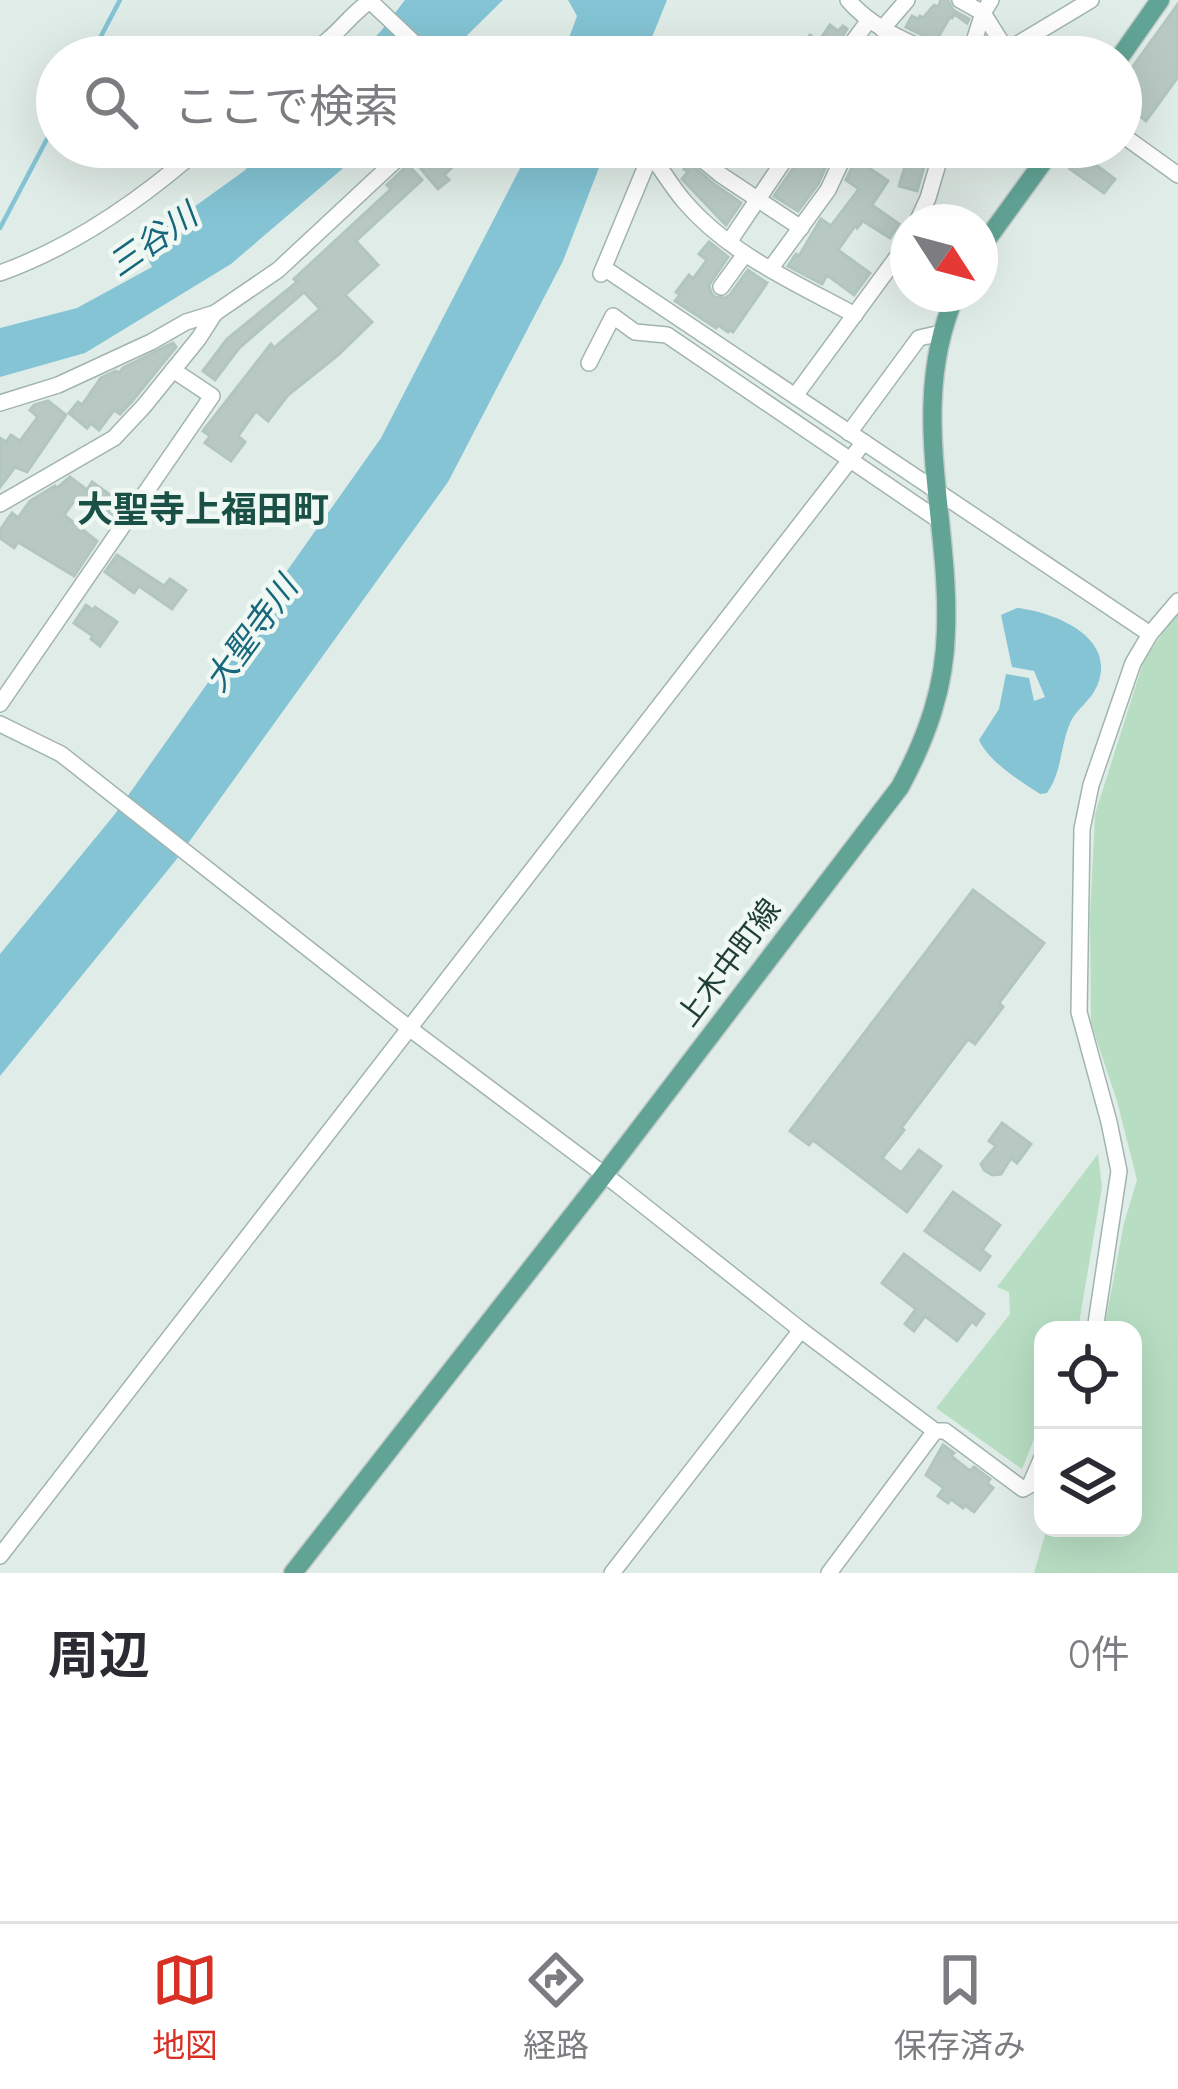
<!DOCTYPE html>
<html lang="ja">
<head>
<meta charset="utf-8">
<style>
  :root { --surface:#fff; --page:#f7f7f7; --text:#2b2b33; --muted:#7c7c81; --line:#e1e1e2; --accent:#d93025 }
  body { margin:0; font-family:Quicksand,"Noto Sans JP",sans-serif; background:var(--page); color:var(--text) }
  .controls { position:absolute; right:36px; bottom:36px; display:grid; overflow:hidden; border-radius:24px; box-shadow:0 12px 48px #0002 }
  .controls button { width:108px; height:108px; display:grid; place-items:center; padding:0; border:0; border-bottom:3px solid var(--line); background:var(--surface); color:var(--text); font:60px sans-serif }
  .compass { position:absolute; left:890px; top:204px; width:108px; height:108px; border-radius:50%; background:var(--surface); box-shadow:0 12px 48px #0002; rotate:126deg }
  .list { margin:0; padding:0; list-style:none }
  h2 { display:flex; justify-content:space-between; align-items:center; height:156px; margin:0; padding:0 48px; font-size:51px }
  h2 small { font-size:39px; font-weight:400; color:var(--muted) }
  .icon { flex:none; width:66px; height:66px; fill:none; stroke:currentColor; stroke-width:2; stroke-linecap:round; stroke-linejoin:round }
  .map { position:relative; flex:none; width:1178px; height:1573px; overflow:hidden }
  .search { position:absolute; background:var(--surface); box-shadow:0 12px 48px #0002; left:36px; right:36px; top:36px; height:132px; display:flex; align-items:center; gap:30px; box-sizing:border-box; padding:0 42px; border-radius:66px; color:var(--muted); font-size:45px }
  .sheet { height:348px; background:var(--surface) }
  nav { display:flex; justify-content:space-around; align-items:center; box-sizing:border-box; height:168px; border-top:3px solid var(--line); background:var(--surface); font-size:33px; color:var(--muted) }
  nav a { display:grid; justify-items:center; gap:6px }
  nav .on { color:var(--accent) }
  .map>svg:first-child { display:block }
  .green { fill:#b7dec3 }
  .water { fill:#84c4d4 }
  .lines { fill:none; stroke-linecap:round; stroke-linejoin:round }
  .stream { stroke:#84c4d4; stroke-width:4.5 }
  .building { fill:#b8c9c3; stroke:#b2c6be; stroke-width:3 }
  .minor-casing { stroke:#a2b4ae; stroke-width:18 }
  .major-casing { stroke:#c0c9c7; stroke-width:21 }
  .minor { stroke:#fff; stroke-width:15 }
  .major { stroke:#61a496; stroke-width:18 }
  .labels { text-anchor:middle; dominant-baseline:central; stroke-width:9; stroke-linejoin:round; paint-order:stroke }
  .street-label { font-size:30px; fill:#1f3d36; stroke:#f0f8f4 }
  .water-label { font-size:33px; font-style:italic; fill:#16677c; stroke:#f0f8f4 }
  .quarter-label { font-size:36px; font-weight:bold; fill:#1a5045; stroke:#f0f8f4 }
</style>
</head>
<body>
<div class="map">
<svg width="1178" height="1573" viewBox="0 0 1178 1573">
  <rect width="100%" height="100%" fill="#e0ece7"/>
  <!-- green -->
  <g class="green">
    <polygon points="1178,611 1178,1573 1034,1573 1047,1528 1133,1528 1133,1330 1104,1330 1124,1223 1137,1180 1117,1101 1091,1023 1090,916 1095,814 1144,660"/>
    <polygon points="1098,1154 1102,1187 1078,1329 1043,1330 1043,1417 1022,1469 936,1408 1010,1314 1009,1292 997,1287"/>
  </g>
  <!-- water -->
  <g class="water">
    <polygon points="405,0 503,0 445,57 356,57 381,31"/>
    <polygon points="568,0 667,0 644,57 562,57 577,16"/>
    <polygon points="267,147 362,147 341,170 231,264 85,353 0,377 0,328 77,308 152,267 141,245 244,171"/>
    <polygon points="531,147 607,147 563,261 448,482 176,860 0,1076 0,954 115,814 381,438"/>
    <path d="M1017 608C1054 612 1118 637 1097 686 1091 701 1076 709 1070 723 1060 747 1062 772 1047 793L1040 794C1020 781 989 762 979 740L999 709 1006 674 1029 678 1034 701 1045 697 1034 671 1012 667 1001 615Z"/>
  </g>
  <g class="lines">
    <!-- stream -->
    <g class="stream">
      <polyline points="90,57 120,0"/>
      <polyline points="0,228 57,120"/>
    </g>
  </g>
  <!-- building -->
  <g class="building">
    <polygon points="941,0 948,0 953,10 969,19 967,23 954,14 952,18 950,17 937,39 942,41 941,44 906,27 912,16 918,19 920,16 923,18 934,5 938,7"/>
    <polygon points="1178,4 1178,77 1146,121 1121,102 1121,83"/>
    <polygon points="830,25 838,31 843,26 847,29 830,57 788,57 799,43 803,46 810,35 819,41"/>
    <polygon points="808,147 823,147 830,152 835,147 818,184 798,211 774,196"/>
    <polygon points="911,147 930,147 917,191 899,186"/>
    <polygon points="446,148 458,162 444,175 449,180 438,189 421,169"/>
    <polygon points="1081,154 1115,179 1104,193 1070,169"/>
    <polygon points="860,157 871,164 869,168 888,181 872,205 899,224 890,238 863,221 857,228 855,226 838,250 870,273 854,295 827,275 822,284 788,266 796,254 799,256 821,219 831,226 859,189 846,180 855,161 856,162"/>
    <polygon points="688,162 714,184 741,203 726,225 682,179 688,172 684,169"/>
    <polygon points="408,165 422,180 356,241 378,265 345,295 372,322 338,355 288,395 268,421 256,411 238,436 245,442 231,461 205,443 210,436 203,431 271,344 274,348 320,309 304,292 239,348 215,380 203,371 227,339 297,282 294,279 391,189 387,185"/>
    <polygon points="709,242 728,257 709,285 711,293 715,297 725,298 730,295 748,270 767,283 733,332 730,330 728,332 718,325 716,328 675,301 680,295 676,292 689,275 693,279 707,260 699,254"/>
    <polygon points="173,343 176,347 133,400 120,414 114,410 99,430 91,423 87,428 69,413 78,402 82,405 101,378 116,371 119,373 123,368"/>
    <polygon points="48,401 66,415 27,472 15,467 0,487 0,438 6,442 11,435 20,441 38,417 30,410 34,405"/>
    <polygon points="70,477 87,490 92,482 123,504 112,519 77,497 64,515 97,541 74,576 18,542 14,548 0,538 0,530 12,513 18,518 30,501 55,486 57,488"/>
    <polygon points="117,555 164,586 170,579 186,590 172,609 139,586 134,593 105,572"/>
    <polygon points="86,605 93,610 95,607 117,622 100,646 91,639 93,636 74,623"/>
    <polygon points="973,890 1044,943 999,1003 1003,1007 975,1044 968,1039 901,1128 904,1130 882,1158 901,1173 919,1150 941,1166 907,1212 813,1140 809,1145 790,1131"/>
    <polygon points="1002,1123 1031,1144 1017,1163 1011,1158 1001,1174 992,1175 984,1170 981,1164 996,1146 989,1141"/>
    <polygon points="953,1192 1000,1225 982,1250 990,1256 980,1270 925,1231"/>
    <polygon points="904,1254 984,1314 976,1325 972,1321 957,1341 925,1316 914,1331 905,1324 916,1309 882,1283"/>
    <polygon points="943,1445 954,1453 951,1456 970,1471 974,1467 990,1479 987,1483 993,1488 974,1512 965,1505 963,1508 951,1499 948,1503 938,1496 944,1488 926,1475"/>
  </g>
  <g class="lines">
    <!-- minor casing -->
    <g class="minor-casing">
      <g id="minor">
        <path d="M848 0C873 29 907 41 941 57"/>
        <polyline points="960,0 983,13 1007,51 1012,55"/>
        <polyline points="882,29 907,0"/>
        <path d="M291 57 298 49 305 53C334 43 346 17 370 1L429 57"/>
        <polyline points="842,57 869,20"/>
        <polyline points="969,57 983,13 991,0"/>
        <polyline points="996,57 1091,0"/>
        <polyline points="1121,134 1178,175"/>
        <path d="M651 155C662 170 672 187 684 201 729 254 796 283 855 315"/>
        <polyline points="699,157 721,175 801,228"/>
        <polyline points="917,222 928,198 943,147"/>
        <polyline points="729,242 785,159 790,147"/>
        <polyline points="604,268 1150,634"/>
        <polyline points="771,268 828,190 848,147"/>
        <path d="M0 273C73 247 143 198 201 147"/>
        <polyline points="601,274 653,149"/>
        <polyline points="721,287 745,254"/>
        <polyline points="589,363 613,316 635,332 667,335 940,521"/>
        <polyline points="795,396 908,242"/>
        <polyline points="0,403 58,385 151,342 186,322 215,313 278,270 410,147"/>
        <polyline points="849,433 919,338 941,333"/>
        <polyline points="0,504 114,438 144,406 199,338 215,313"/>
        <polyline points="0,704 212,396 173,370"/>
        <polyline points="0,724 61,754 409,1028 618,1185 801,1330 935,1431 945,1431 1023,1489 1030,1485 1043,1455"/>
        <polyline points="1095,1330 1119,1171 1109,1122 1079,1012 1082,829 1091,785 1133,663 1150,634 1178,601"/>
        <polyline points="0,1556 864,442"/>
        <polyline points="612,1573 801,1330"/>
        <polyline points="829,1573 935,1431"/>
      </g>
    </g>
    <!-- major casing -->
    <g class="major-casing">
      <g id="major">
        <polyline points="1120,57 1160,0"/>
        <polyline points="980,249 1054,147"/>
        <path d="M293 1573 604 1175 900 787C927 737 945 687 946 630 950 515 907 405 956 294"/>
      </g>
    </g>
    <!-- minor -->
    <use href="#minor" class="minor"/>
    <!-- major -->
    <use href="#major" class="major"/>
  </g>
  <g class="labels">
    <!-- street labels -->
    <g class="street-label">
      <text transform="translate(728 962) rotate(-53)">上木中町線</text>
    </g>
    <!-- water labels -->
    <g class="water-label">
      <text transform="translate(152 239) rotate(-35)">三谷川</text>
      <text transform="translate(250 633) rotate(-54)">大聖寺川</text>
    </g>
    <!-- quarter labels -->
    <g class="quarter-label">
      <text x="203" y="508">大聖寺上福田町</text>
    </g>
  </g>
</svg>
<div class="controls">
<button><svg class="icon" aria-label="locate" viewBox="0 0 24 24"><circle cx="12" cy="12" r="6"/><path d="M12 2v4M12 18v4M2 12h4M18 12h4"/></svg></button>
<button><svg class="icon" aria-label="layers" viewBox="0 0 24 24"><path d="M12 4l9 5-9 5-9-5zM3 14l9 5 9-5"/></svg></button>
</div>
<svg class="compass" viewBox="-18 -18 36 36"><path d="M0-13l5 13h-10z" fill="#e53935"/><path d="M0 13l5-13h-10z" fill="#7c7c81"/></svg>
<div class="search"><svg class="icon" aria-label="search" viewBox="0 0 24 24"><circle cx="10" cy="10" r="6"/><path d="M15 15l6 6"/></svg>ここで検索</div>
</div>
<section class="sheet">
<h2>周辺<small>0件</small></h2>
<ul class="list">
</ul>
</section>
<nav>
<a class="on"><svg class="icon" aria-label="map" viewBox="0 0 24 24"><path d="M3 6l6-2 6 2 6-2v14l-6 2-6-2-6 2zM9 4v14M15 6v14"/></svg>地図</a>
<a><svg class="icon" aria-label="directions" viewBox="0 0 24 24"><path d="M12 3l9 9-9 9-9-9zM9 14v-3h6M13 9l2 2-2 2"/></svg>経路</a>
<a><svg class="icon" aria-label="saved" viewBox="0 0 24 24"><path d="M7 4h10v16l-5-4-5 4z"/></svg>保存済み</a>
</nav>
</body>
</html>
